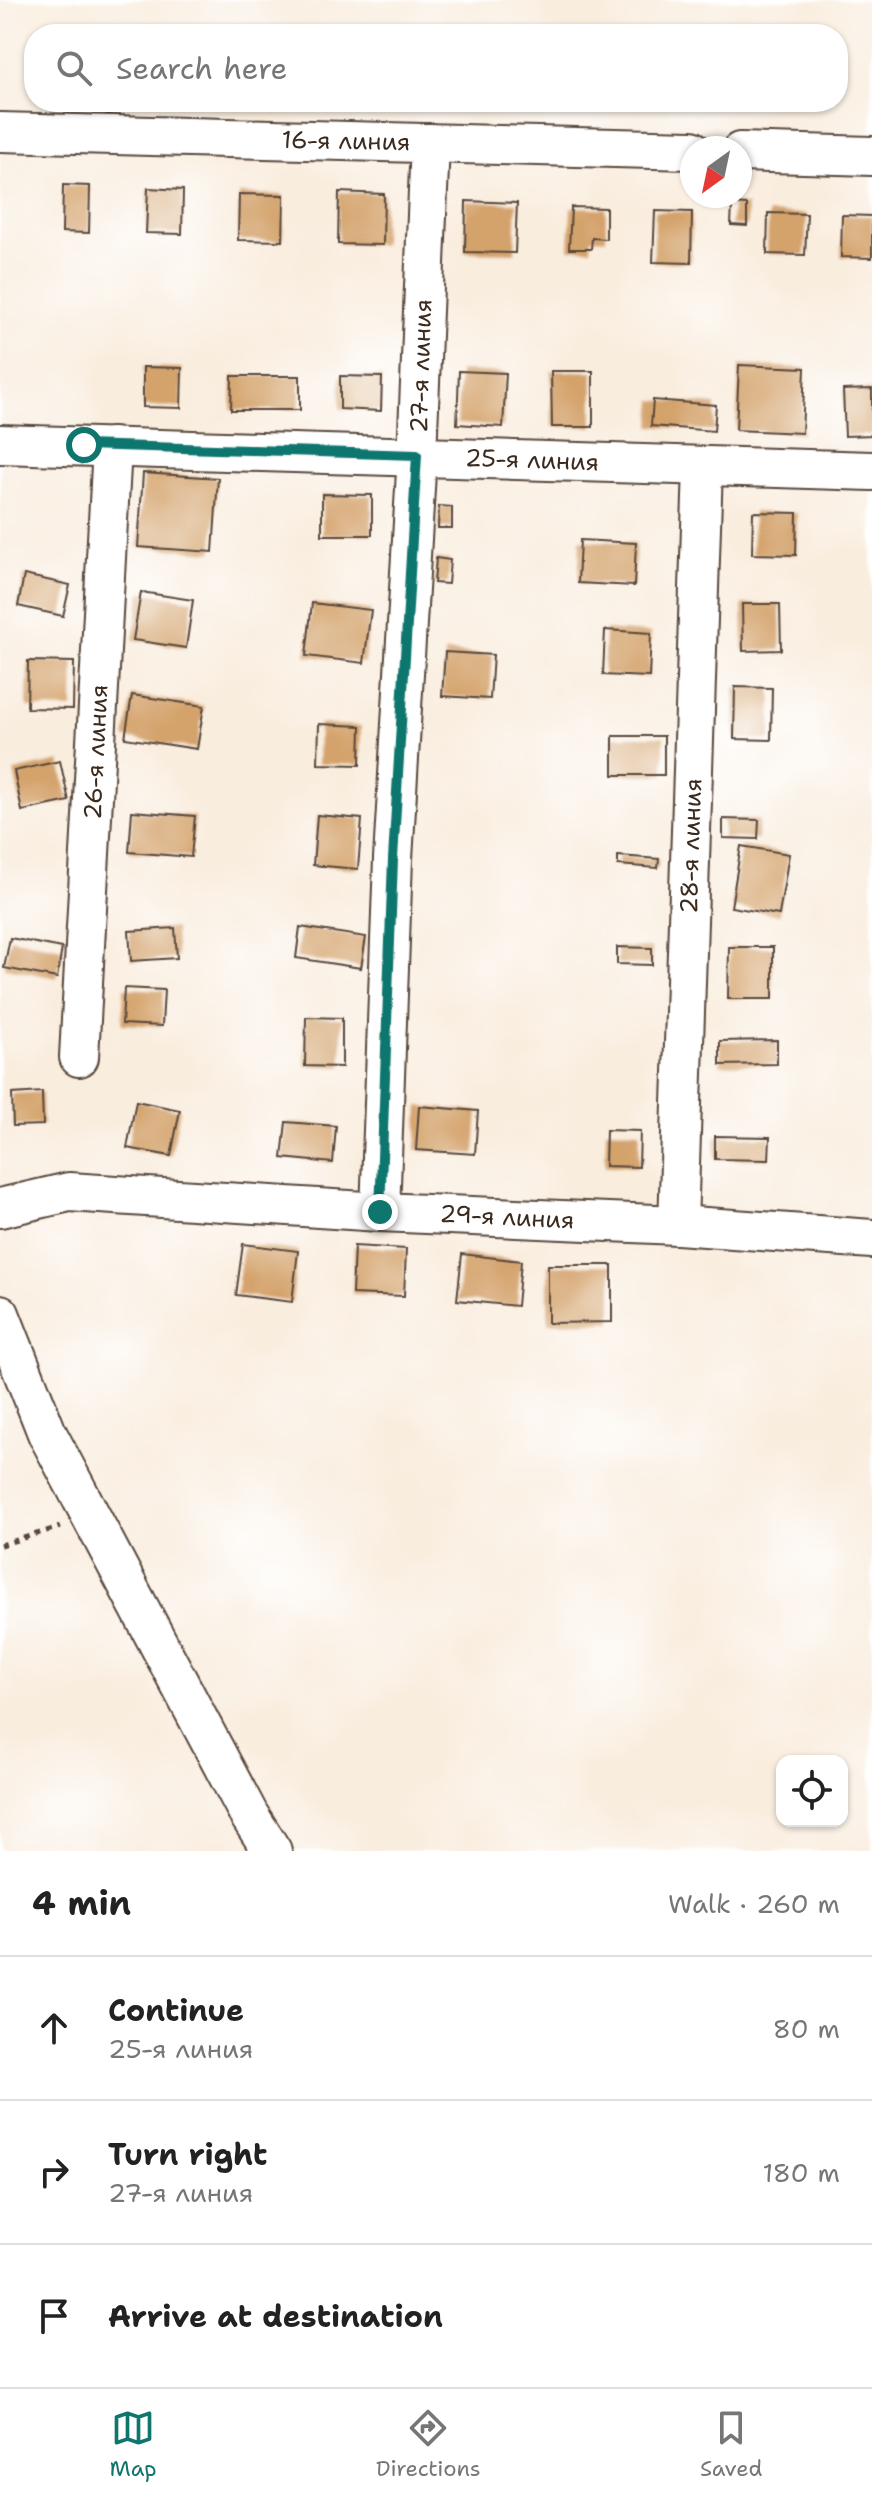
<!DOCTYPE html>
<html lang="en">
<head>
<meta charset="utf-8">
<style>
  :root { --surface:#fff; --page:#f6f6f6; --text:#222; --muted:#767676; --line:#e0e0e0; --accent:#0f766e }
  body { margin:0; font-family:"Shantell Sans",sans-serif; background:var(--page); color:var(--text) }
  .controls { position:absolute; right:24px; bottom:24px; display:grid; overflow:hidden; border-radius:16px; box-shadow:0 2px 6px #0004 }
  .controls button { width:72px; height:72px; display:grid; place-items:center; padding:0; border:0; border-bottom:2px solid var(--line); background:var(--surface); color:var(--text); font:40px sans-serif }
  .compass { position:absolute; left:680px; top:136px; width:72px; height:72px; border-radius:50%; background:var(--surface); box-shadow:0 2px 6px #0004; rotate:213deg }
  .stop { position:absolute; width:24px; height:24px; margin:-18px; border:6px solid #0f766e; border-radius:50%; background:#fff }
  .stop.end { background:#0f766e; border-color:#fff; box-shadow:0 2px 8px #0008 }
  .list { margin:0; padding:0; list-style:none }
  h2 { display:flex; justify-content:space-between; align-items:center; height:104px; margin:0; padding:0 32px; font-size:34px }
  h2 small { font-size:26px; font-weight:400; color:var(--muted) }
  .list li { display:grid; grid-template-columns:52px 1fr auto; gap:24px; align-items:center; box-sizing:border-box; height:144px; padding:0 32px; border-top:2px solid var(--line) }
  .list b { display:block; font-size:30px; white-space:nowrap }
  .list p { margin:0; font-size:26px; white-space:nowrap; color:var(--muted) }
  .list em { font-size:26px; font-style:normal; color:var(--muted) }
  .icon { flex:none; width:44px; height:44px; fill:none; stroke:currentColor; stroke-width:2; stroke-linecap:round; stroke-linejoin:round }
  .map { position:relative; flex:none; width:872px; height:1851px; overflow:hidden }
  .search { position:absolute; background:var(--surface); box-shadow:0 2px 6px #0004; left:24px; right:24px; top:24px; height:88px; display:flex; align-items:center; gap:20px; box-sizing:border-box; padding:0 28px; border-radius:32px; color:var(--muted); font-size:30px }
  .sheet { height:536px; background:var(--surface) }
  nav { display:flex; justify-content:space-around; align-items:center; box-sizing:border-box; height:112px; border-top:2px solid var(--line); background:var(--surface); font-size:22px; color:var(--muted) }
  nav a { display:grid; justify-items:center; gap:4px }
  nav .on { color:var(--accent) }
  .map>svg:first-child { display:block }
  .building { fill:#d4a36c }
  .lines { fill:none; stroke-linecap:round; stroke-linejoin:round }
  .minor-casing { stroke:#58473b; stroke-width:42 }
  .path { stroke:#58473b; stroke-width:5; stroke-dasharray:6 6; stroke-linecap:butt }
  .minor { stroke:#fff; stroke-width:38 }
  .route { stroke:#0f766e; stroke-width:10 }
  .labels { text-anchor:middle; dominant-baseline:central; stroke-width:6; stroke-linejoin:round; paint-order:stroke }
  .street-label { font-size:24px; fill:#3b2a1e; stroke:#fff }
</style>
</head>
<body>
<div class="map">
<svg width="872" height="1851" viewBox="0 0 872 1851">
  <rect width="100%" height="100%" fill="#fff"/>
  <filter id="ink" filterUnits="userSpaceOnUse"><feTurbulence type="fractalNoise" baseFrequency=".0125" numOctaves="2"/><feDisplacementMap in="SourceGraphic" scale="16" xChannelSelector="R" yChannelSelector="G"/><feConvolveMatrix kernelMatrix="1 2 1 2 8 2 1 2 1" color-interpolation-filters="sRGB"/></filter>
  <filter id="wash" filterUnits="userSpaceOnUse"><feTurbulence type="fractalNoise" baseFrequency=".006" numOctaves="4" result="noise"/><feDisplacementMap in="SourceGraphic" scale="32" xChannelSelector="R" yChannelSelector="G"/><feGaussianBlur stdDeviation="1.8" result="paint"/><feColorMatrix in="noise" values="0 0 0 0 0 0 0 0 0 0 0 0 0 0 0 0 0 1.4 0 .05"/><feComposite in="paint" operator="in"/></filter>
  <g filter="url(#wash)">
    <rect width="100%" height="100%" fill="#f9edde"/>
    <g id="blocks">
      <!-- building -->
      <g class="building">
        <polygon points="63,185 90,186 89,233 62,232"/>
        <polygon points="148,188 183,190 182,234 146,233"/>
        <polygon points="339,192 384,194 383,245 338,244"/>
        <polygon points="239,194 284,195 283,241 238,240"/>
        <polygon points="466,201 517,203 515,253 465,252"/>
        <polygon points="732,204 747,205 747,226 731,225"/>
        <polygon points="571,207 606,208 606,239 592,238 591,249 569,249"/>
        <polygon points="655,211 692,212 691,263 653,262"/>
        <polygon points="768,213 807,214 805,255 767,254"/>
        <polygon points="842,215 872,216 872,258 841,257"/>
        <polygon points="739,365 805,368 802,433 736,430"/>
        <polygon points="143,367 182,368 181,408 143,407"/>
        <polygon points="459,371 506,373 503,427 457,424"/>
        <polygon points="551,371 593,371 593,427 552,427"/>
        <polygon points="232,376 300,376 300,410 231,410"/>
        <polygon points="340,376 382,377 381,411 340,409"/>
        <polygon points="872,389 872,435 845,436 843,390"/>
        <polygon points="653,400 716,405 714,431 651,426"/>
        <polygon points="143,473 218,478 213,552 138,547"/>
        <polygon points="322,494 372,495 372,535 322,535"/>
        <polygon points="439,506 452,507 452,528 438,528"/>
        <polygon points="753,512 797,513 796,555 752,554"/>
        <polygon points="580,540 636,543 634,586 578,583"/>
        <polygon points="436,558 450,560 448,584 434,583"/>
        <polygon points="24,575 70,585 63,616 18,606"/>
        <polygon points="141,592 193,600 186,648 133,640"/>
        <polygon points="312,603 371,610 364,663 306,656"/>
        <polygon points="742,604 780,604 781,650 743,651"/>
        <polygon points="605,630 651,633 649,677 603,675"/>
        <polygon points="445,652 493,655 490,699 442,696"/>
        <polygon points="28,661 74,662 73,709 27,708"/>
        <polygon points="735,687 772,688 771,740 734,739"/>
        <polygon points="132,695 204,706 197,749 125,738"/>
        <polygon points="319,724 361,726 360,765 318,764"/>
        <rect x="613" y="736" width="51" height="39"/>
        <polygon points="60,761 69,801 22,811 14,771"/>
        <polygon points="132,811 195,816 191,857 129,852"/>
        <polygon points="317,815 362,819 358,869 313,865"/>
        <polygon points="723,819 759,820 758,839 723,838"/>
        <polygon points="741,846 789,854 779,915 731,907"/>
        <polygon points="618,856 659,859 658,868 618,865"/>
        <polygon points="300,927 366,937 361,968 296,958"/>
        <polygon points="175,928 177,958 131,961 129,931"/>
        <polygon points="10,938 62,948 57,978 4,968"/>
        <polygon points="617,947 652,948 652,965 617,964"/>
        <polygon points="729,947 773,947 773,999 728,999"/>
        <polygon points="124,988 164,990 162,1026 122,1024"/>
        <polygon points="306,1017 342,1018 342,1067 305,1066"/>
        <polygon points="777,1040 777,1064 720,1065 720,1041"/>
        <polygon points="42,1092 43,1125 13,1126 12,1094"/>
        <polygon points="136,1101 180,1110 171,1156 127,1148"/>
        <polygon points="419,1106 478,1111 475,1154 416,1150"/>
        <polygon points="286,1122 336,1126 333,1163 282,1158"/>
        <polygon points="606,1130 640,1131 639,1167 605,1166"/>
        <polygon points="715,1136 770,1137 769,1160 715,1159"/>
        <polygon points="243,1244 298,1251 292,1302 236,1295"/>
        <polygon points="354,1246 406,1249 404,1296 352,1294"/>
        <polygon points="462,1254 521,1261 517,1306 457,1300"/>
        <polygon points="548,1265 612,1265 612,1322 548,1323"/>
      </g>
    </g>
  </g>
  <g filter="url(#ink)">
    <use href="#blocks" fill-opacity="0" stroke="#58473b" stroke-width="2"/>
    <g class="lines">
      <!-- minor casing -->
      <g class="minor-casing">
        <g id="minor">
          <polyline points="0,132 692,150"/>
          <polyline points="740,152 872,156"/>
          <polyline points="0,444 872,471"/>
          <polyline points="79,1057 112,447"/>
          <polyline points="0,1208 69,1192 380,1212 678,1225 872,1239"/>
          <polyline points="380,1212 393,859 417,455 430,143"/>
          <polyline points="678,1225 703,467"/>
          <polyline points="0,1314 47,1433 249,1815 272,1851"/>
        </g>
      </g>
      <!-- path -->
      <polyline class="path" points="0,1545 60,1527"/>
      <!-- minor -->
      <use href="#minor" class="minor"/>
    </g>
  </g>
  <g class="lines" filter="url(#ink)">
    <!-- route -->
    <polyline class="route" points="84,445 417,455 393,859 380,1212"/>
  </g>
  <g class="labels">
    <!-- street labels -->
    <g class="street-label">
      <text transform="translate(346 141) rotate(1)">16-я линия</text>
      <text transform="translate(421 366) rotate(-88)">27-я линия</text>
      <text transform="translate(532 460) rotate(2)">25-я линия</text>
      <text transform="translate(96 752) rotate(-87)">26-я линия</text>
      <text transform="translate(691 846) rotate(-88)">28-я линия</text>
      <text transform="translate(507 1217) rotate(3)">29-я линия</text>
    </g>
  </g>
</svg>
<div class="controls">
<button><svg class="icon" aria-label="locate" viewBox="0 0 24 24"><circle cx="12" cy="12" r="6"/><path d="M12 2v4M12 18v4M2 12h4M18 12h4"/></svg></button>
</div>
<svg class="compass" viewBox="-18 -18 36 36"><path d="M0-13l5 13h-10z" fill="#e53935"/><path d="M0 13l5-13h-10z" fill="#767676"/></svg>
<div class="stop" style="left:84px;top:445px"></div>
<div class="stop end" style="left:380px;top:1212px"></div>
<div class="search"><svg class="icon" aria-label="search" viewBox="0 0 24 24"><circle cx="10" cy="10" r="6"/><path d="M15 15l6 6"/></svg>Search here</div>
</div>
<section class="sheet">
<h2>4 min<small>Walk · 260 m</small></h2>
<ul class="list">
<li><svg class="icon" aria-label="ahead" viewBox="0 0 24 24"><path d="M12 20V5M6 11l6-6 6 6"/></svg><div><b>Continue</b><p>25-я линия</p></div><em>80 m</em></li>
<li><svg class="icon" aria-label="right" viewBox="0 0 24 24"><path d="M7 20v-9h11M14 6l5 5-5 5"/></svg><div><b>Turn right</b><p>27-я линия</p></div><em>180 m</em></li>
<li><svg class="icon" aria-label="arrive" viewBox="0 0 24 24"><path d="M6 21V4h12l-3 4 3 4H6"/></svg><div><b>Arrive at destination</b></div></li>
</ul>
</section>
<nav>
<a class="on"><svg class="icon" aria-label="map" viewBox="0 0 24 24"><path d="M3 6l6-2 6 2 6-2v14l-6 2-6-2-6 2zM9 4v14M15 6v14"/></svg>Map</a>
<a><svg class="icon" aria-label="directions" viewBox="0 0 24 24"><path d="M12 3l9 9-9 9-9-9zM9 14v-3h6M13 9l2 2-2 2"/></svg>Directions</a>
<a><svg class="icon" aria-label="saved" viewBox="0 0 24 24"><path d="M7 4h10v16l-5-4-5 4z"/></svg>Saved</a>
</nav>
</body>
</html>
